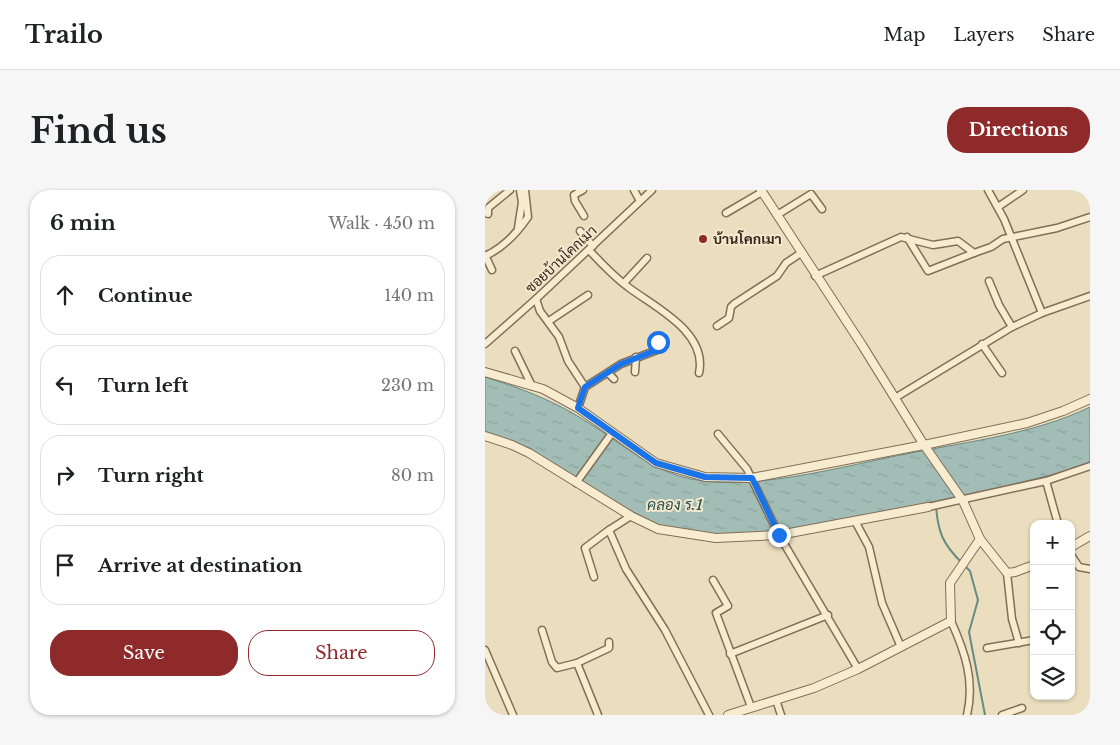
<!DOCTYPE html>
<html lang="en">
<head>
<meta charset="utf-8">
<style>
  :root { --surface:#fff; --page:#f6f6f6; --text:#202124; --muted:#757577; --line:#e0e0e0; --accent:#8f2a2b }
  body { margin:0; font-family:"Libre Baskerville",Sarabun,serif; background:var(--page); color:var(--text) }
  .controls { position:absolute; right:15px; bottom:15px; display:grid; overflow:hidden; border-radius:10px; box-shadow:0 1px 4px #0004 }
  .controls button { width:45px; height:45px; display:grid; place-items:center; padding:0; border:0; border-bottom:1px solid var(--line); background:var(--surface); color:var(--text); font:25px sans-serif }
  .stop { position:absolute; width:15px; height:15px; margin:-11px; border:4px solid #1a73e8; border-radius:50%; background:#fff }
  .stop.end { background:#1a73e8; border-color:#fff; box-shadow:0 1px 5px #0008 }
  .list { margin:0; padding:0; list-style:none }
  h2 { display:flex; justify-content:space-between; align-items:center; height:65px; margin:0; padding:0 20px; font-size:21px }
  h2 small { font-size:16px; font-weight:400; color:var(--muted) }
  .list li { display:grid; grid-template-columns:32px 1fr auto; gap:15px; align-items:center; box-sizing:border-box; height:80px; margin:0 10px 10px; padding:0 10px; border:1px solid var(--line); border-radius:20px }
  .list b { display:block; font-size:19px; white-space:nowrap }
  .list em { font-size:16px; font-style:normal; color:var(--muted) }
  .actions { display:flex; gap:10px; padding:15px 20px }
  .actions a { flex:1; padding:11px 0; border:1px solid var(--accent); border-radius:20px; text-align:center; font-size:18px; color:var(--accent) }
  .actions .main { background:var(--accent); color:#fff }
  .icon { flex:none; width:28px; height:28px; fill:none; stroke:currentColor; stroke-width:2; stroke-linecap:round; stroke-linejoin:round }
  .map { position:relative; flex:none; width:605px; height:525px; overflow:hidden; border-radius:20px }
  header { display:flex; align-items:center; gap:30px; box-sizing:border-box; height:70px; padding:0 25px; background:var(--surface); border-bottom:1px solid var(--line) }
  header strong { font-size:24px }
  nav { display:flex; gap:28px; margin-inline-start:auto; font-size:18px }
  .intro { display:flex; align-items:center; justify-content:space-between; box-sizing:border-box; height:120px; padding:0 30px }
  h1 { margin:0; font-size:35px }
  .button { padding:12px 22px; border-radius:20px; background:var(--accent); color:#fff; font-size:18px; font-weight:700 }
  main { display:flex; gap:30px; padding:0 30px }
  aside { flex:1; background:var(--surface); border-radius:20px; box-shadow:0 1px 4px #0004 }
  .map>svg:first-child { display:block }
  .water { fill:url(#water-ripples); stroke:#698a82 }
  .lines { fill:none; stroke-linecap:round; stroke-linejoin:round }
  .stream { stroke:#698a82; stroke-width:2 }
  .minor-casing { stroke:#836e58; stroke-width:9 }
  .tertiary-casing { stroke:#836e58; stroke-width:10 }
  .minor { stroke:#f7ebd0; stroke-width:6 }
  .tertiary { stroke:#f7ebd0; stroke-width:8 }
  .route { stroke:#1a73e8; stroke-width:6 }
  .poi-dot { fill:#8f2a2b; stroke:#f3e8cd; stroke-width:2 }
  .labels { text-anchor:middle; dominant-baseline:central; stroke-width:4; stroke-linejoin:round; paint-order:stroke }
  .poi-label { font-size:14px; font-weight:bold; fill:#33271c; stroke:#f3e8cd; text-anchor:start }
  .street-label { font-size:14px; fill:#33271c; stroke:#f3e8cd }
  .water-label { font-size:15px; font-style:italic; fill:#2b524f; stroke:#f3e8cd }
</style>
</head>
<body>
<header>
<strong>Trailo</strong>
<nav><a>Map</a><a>Layers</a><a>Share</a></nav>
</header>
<div class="intro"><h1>Find us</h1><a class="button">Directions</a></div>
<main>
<aside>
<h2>6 min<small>Walk · 450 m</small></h2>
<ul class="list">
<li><svg class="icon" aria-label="ahead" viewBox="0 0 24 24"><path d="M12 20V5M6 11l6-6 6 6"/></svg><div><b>Continue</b></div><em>140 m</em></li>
<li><svg class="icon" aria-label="left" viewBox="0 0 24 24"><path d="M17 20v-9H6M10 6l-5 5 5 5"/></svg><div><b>Turn left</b></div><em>230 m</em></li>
<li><svg class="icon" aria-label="right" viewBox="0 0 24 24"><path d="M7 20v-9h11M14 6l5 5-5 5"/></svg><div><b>Turn right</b></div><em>80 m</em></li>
<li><svg class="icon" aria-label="arrive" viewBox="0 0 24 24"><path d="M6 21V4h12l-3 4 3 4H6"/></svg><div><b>Arrive at destination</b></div></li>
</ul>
<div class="actions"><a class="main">Save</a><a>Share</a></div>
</aside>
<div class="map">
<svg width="605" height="525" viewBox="0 0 605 525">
  <defs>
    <pattern id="water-ripples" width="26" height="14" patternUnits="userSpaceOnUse" patternTransform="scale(1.25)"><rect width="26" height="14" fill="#a1bdb5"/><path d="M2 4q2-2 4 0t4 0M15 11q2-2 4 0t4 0" fill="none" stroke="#8ba29b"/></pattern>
  </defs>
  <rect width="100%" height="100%" fill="#ebdebe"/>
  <!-- water -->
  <path class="water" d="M0 187C38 199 70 211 104 233 134 252 160 275 194 286 257 306 361 275 426 263 486 251 549 244 605 217V273L591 279 450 313 298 342 230 345 174 336 96 293 45 258 0 245Z"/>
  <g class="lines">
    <!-- stream -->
    <g class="stream">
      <path d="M451 316C453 343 458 354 477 373"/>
      <polyline points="480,376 485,381 493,410 484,442 500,525"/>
    </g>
    <!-- minor casing -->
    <g class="minor-casing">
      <g id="minor">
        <polyline points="98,0 89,5 90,11 99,26"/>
        <polyline points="149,0 155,11"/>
        <polyline points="503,0 519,29 557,123"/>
        <polyline points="513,17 538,0"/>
        <polyline points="241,23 277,2"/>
        <polyline points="3,24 3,18 25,0"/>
        <polyline points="292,25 326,4 337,19"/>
        <polyline points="33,38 37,12 35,0"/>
        <polyline points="95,41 108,56"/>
        <polyline points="422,47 443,81 489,63"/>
        <path d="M104 60C116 73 128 86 143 97 169 117 223 142 214 183"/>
        <polyline points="0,65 7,80"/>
        <path d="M0 66C18 58 32 43 43 27L40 0"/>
        <polyline points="330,86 416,47 448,55 473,51 489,63 506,57 518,49 572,38 605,27"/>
        <polyline points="504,91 514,115 527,137"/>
        <polyline points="139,93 162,68"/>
        <polyline points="51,109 55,121 74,147 83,171 100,197 93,218"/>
        <polyline points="64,131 103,105"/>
        <polyline points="232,136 244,128 246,117 249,114 292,86 301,73 316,63"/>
        <polyline points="0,154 51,109 167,0"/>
        <polyline points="497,154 517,183"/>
        <polyline points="30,161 47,196"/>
        <polyline points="150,182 151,167"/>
        <polyline points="124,184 129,189"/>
        <polyline points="100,197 136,174 172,160 173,151"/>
        <polyline points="410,208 527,137 557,123 605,106"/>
        <polyline points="233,244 262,279 294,345 373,479"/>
        <polyline points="561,291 573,334"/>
        <polyline points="91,293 127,243"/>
        <polyline points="443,317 561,291 605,276"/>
        <polyline points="146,326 124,340 141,379 180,440 224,525"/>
        <polyline points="370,331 384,357 397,413 416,457"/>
        <polyline points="586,365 594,377 605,379"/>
        <polyline points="522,383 527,429 534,453"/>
        <polyline points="109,387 100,358 124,340"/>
        <polyline points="228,390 243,416 231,423 266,517"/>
        <path d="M466 431C480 462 490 491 482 525"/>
        <polyline points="57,440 67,472 72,478 92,473 124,458 124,452"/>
        <polyline points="502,458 549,450"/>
        <polyline points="0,460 28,525"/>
        <polyline points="245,464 343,425"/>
        <polyline points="92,473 113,525"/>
        <polyline points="291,510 296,525"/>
        <polyline points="517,525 537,518"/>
      </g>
    </g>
    <!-- tertiary casing -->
    <g class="tertiary-casing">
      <g id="tertiary">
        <polyline points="0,182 58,199 93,218 171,273 220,287 267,288 439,255 542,233 578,221 605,209"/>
        <polyline points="0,246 27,255 44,263 146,326 173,339 231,348 294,345 443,317"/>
        <polyline points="495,349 522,383 530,382 549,375"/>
        <polyline points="586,357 605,346"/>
        <polyline points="243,525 329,498 373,479 466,431 465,393 495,349 478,311 439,255 377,155 276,0"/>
      </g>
    </g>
    <!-- minor -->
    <use href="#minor" class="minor"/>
    <!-- tertiary -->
    <use href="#tertiary" class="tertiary"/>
  </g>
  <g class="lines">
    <!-- route -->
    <polyline class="route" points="173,152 172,160 136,174 100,197 93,218 171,273 220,287 267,288 294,345"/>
  </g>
  <!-- markers -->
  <circle class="poi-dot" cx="218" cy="49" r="5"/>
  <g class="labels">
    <!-- poi labels -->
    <g class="poi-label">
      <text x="228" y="49">บ้านโคกเมา</text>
    </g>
    <!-- street labels -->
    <g class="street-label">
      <text transform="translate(76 69) rotate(-43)">ซอยบ้านโคกเมา</text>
    </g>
    <!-- water labels -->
    <g class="water-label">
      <text x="190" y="314">คลอง ร.1</text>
    </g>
  </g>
</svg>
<div class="controls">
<button>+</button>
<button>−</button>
<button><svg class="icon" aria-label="locate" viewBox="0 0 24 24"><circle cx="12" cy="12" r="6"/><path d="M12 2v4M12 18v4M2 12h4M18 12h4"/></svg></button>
<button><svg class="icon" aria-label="layers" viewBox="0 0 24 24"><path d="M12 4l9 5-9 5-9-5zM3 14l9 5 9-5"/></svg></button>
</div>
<div class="stop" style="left:173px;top:152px"></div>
<div class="stop end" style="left:294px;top:345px"></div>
</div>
</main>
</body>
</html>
